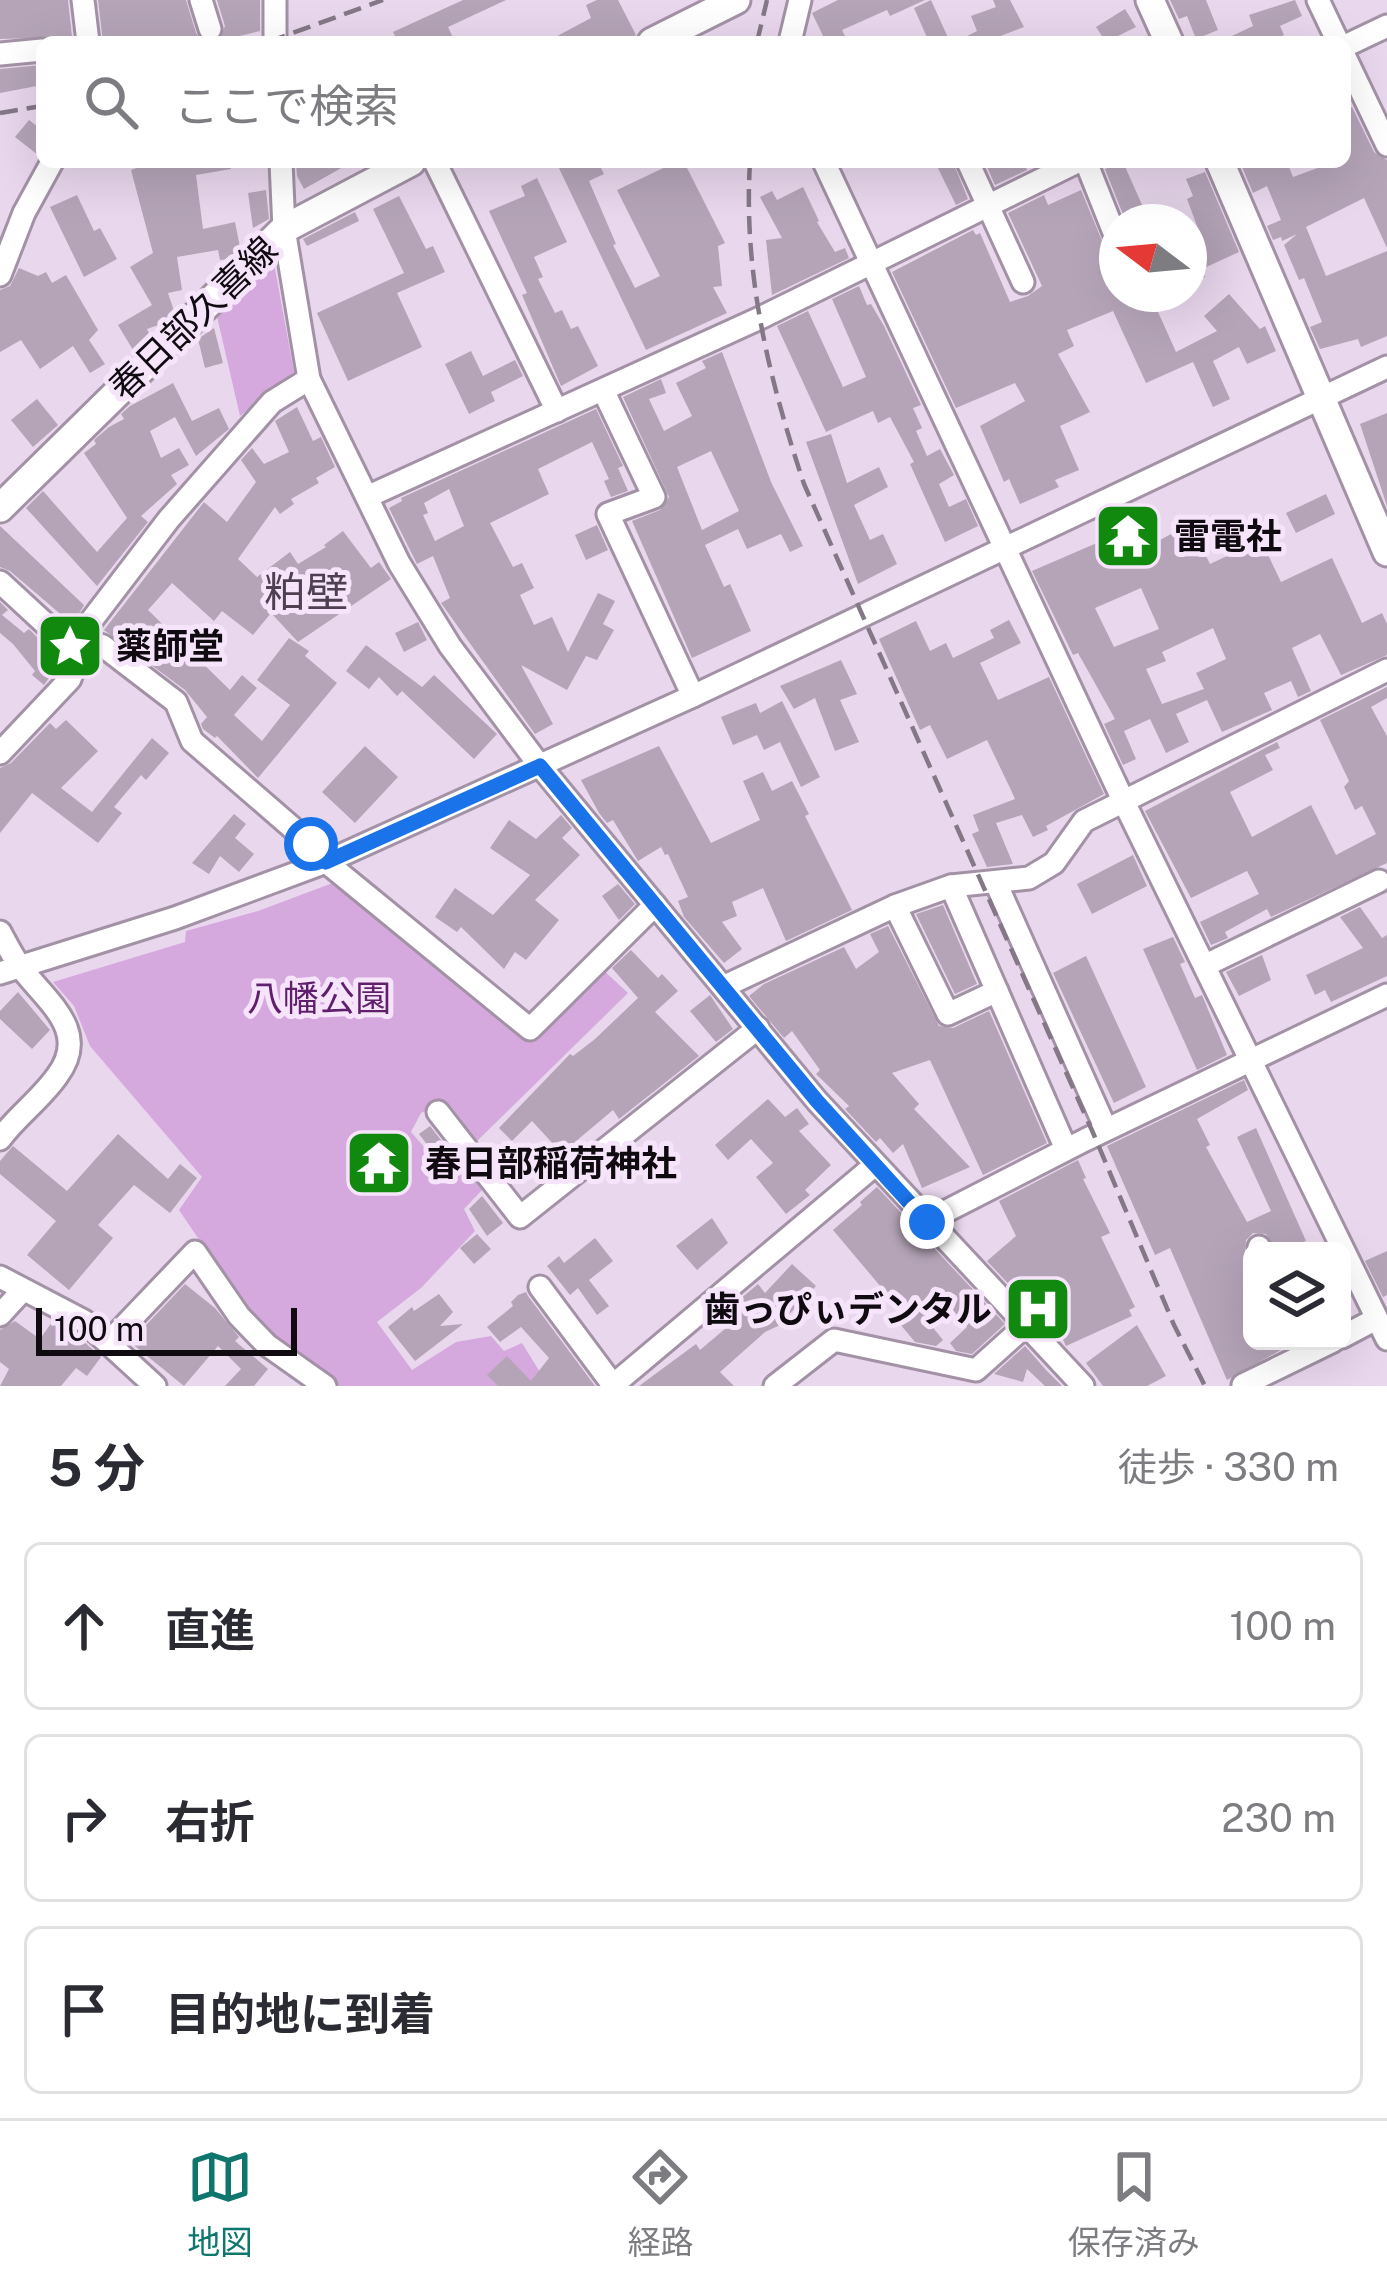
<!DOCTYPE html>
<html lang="ja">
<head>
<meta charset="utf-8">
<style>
  :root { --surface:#fff; --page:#f2f2f3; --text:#2b2b33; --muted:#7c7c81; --line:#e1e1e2; --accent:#0f766e }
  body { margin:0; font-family:"Public Sans","Noto Sans JP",sans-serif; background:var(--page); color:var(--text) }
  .controls { position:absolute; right:36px; bottom:36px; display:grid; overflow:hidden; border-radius:18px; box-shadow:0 12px 48px #0002 }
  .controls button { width:108px; height:108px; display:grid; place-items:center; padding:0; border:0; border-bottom:3px solid var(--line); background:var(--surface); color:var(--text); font:60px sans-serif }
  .compass { position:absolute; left:1099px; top:204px; width:108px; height:108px; border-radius:50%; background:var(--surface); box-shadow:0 12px 48px #0002; rotate:286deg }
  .scale { position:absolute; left:36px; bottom:30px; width:261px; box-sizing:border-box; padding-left:12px; border:6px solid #100a11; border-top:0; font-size:33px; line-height:42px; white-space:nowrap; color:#100a11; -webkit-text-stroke:9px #f6e4fa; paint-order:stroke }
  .stop { position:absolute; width:36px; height:36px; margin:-27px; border:9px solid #1a73e8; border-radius:50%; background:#fff }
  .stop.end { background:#1a73e8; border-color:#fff; box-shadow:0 3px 12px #0008 }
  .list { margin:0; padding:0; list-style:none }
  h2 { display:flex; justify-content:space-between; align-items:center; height:156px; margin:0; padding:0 48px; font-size:51px }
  h2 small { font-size:39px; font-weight:400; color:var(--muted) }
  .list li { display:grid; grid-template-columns:78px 1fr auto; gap:36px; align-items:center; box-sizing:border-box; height:168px; margin:0 24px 24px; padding:0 24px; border:3px solid var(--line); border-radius:18px }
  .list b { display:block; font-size:45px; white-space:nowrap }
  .list em { font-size:39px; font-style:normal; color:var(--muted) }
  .icon { flex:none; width:66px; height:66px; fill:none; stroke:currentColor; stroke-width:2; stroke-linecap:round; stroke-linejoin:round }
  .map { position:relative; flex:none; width:1387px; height:1386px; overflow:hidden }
  .search { position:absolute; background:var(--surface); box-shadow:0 12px 48px #0002; left:36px; right:36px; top:36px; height:132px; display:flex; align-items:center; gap:30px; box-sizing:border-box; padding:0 42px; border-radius:18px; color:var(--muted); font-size:45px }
  .sheet { height:732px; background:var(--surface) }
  nav { display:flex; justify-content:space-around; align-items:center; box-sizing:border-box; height:168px; border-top:3px solid var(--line); background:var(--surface); font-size:33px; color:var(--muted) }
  nav a { display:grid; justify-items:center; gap:6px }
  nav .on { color:var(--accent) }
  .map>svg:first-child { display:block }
  .green { fill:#d5a9de }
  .building { fill:#b5a4b8; fill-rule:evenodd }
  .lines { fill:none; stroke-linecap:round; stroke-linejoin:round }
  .minor-casing { stroke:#a392a6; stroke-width:27 }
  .major-casing { stroke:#a392a6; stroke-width:33 }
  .minor { stroke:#fff; stroke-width:21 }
  .major { stroke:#fff; stroke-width:27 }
  .rail { stroke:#847786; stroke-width:4.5; stroke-dasharray:18 9; stroke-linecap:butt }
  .route { stroke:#1a73e8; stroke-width:15 }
  .labels { text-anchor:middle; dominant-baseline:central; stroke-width:10; stroke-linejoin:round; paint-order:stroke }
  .street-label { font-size:36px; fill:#100a11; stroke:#f6e4fa }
  .poi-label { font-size:36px; font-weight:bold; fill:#100a11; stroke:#f6e4fa; text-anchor:start }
  .park-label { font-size:36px; fill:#601f6d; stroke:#f6e4fa }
  .quarter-label { font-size:42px; fill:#4e4051; stroke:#f6e4fa }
</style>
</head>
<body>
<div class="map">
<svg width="1387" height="1386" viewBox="0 0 1387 1386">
  <rect width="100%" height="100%" fill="#e9d7ed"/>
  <!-- green -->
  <g class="green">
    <polygon points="268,261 274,263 294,372 240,416 216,312"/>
    <polygon points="338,881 532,1035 601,968 628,993 472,1146 440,1104 421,1113 411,1132 451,1178 469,1168 484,1188 464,1209 475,1231 421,1288 377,1322 412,1370 456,1342 491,1336 504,1351 522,1343 543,1377 534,1386 339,1386 255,1322 179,1210 202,1177 90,1046 74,1006 53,982 185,942 186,931 258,911"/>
  </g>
  <!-- building -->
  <g class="building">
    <polygon points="0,0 68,0 72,37 0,39"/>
    <polygon points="98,0 186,0 196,33 203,42 103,42"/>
    <polygon points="217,0 260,0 260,31 219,41 225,26"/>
    <polygon points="463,0 506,0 448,27 455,42 398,42 393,32"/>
    <polygon points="597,0 618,0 636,35 622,42 546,42 591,18 586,5"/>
    <polygon points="838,0 925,0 890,16 887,10 842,30 848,42 826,42 812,13"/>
    <polygon points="931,0 950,42 929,42 914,8"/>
    <polygon points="993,0 1010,0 1024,27 985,42 955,42 977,31 971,16 996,7"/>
    <polygon points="1170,0 1206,0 1218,30 1196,39 1187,16 1179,19"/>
    <polygon points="1295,0 1302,16 1280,26 1284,35 1270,42 1219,42 1253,26 1249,15"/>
    <polygon points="1125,9 1136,27 1106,42 1096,27"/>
    <polygon points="42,65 42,85 0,93 0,69"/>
    <polygon points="1352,107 1374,152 1387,160 1387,248 1364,198 1306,227 1326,276 1387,251 1387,336 1361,347 1358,339 1320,349 1310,327 1322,322 1304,278 1299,280 1284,245 1297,234 1282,241 1281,237 1273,240 1267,226 1281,220 1267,186 1253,193 1240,162 1259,162 1262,168 1287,162 1293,177 1334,162 1345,162 1345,110"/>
    <polygon points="29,120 42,130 38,155 15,137"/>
    <polygon points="152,162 230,162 231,169 196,175 203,229 235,222 240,247 228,259 220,260 218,250 177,257 182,290 168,293 174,311 161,324 147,329 150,335 133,350 118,325 152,305 130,267 153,253 131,170"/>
    <polygon points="296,162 352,162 304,189 297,176"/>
    <polygon points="556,162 598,162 604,174 589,181 616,244 613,245 635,288 660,276 617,190 676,162 684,162 725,243 718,246 722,286 713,287 727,313 646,350"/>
    <polygon points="935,162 953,162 968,199 956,205"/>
    <polygon points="985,162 1024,162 1027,170 995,185"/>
    <polygon points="1123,162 1143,207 1131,212 1136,222 1126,222 1105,169"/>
    <polygon points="1205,172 1239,252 1202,269 1205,277 1189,284 1189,241 1192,247 1203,242 1187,199 1193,196 1186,179"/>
    <polygon points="537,178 567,242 534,257 543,277 538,279 555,313 562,310 571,329 578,326 598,366 561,386 522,295 527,293 489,211 525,196 521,186"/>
    <polygon points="803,187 819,221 817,222 835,252 845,248 849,258 772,295 766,240 782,238 760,197 772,191 777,200"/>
    <polygon points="266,190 269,219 253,228 248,193"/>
    <polygon points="1081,190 1117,277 1117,294 1150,294 1176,352 1217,331 1204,316 1229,294 1260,329 1265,326 1276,351 1247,364 1239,347 1213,361 1230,399 1213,407 1193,362 1146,383 1113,311 1067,330 1074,346 1058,354 1090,412 1060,426 1079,470 1055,480 1059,487 1020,504 1009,479 1004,482 980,426 1025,401 1015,383 956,408 892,272 973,230 976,235 980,233 1010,302 1028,296 1042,286 1008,213 1044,195 1048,205"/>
    <polygon points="77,195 94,231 100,228 117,259 84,277 50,207"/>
    <polygon points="399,196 426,249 433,246 445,272 397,293 422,347 348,381 317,313 404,273 373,209"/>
    <polygon points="355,212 359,221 307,246 303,239"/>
    <polygon points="19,268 38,276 46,272 52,283 66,275 98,330 89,340 105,364 90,373 73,346 40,369 21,340 0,352 0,290 10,286"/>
    <polygon points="859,286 867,305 871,304 884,326 921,405 913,408 922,428 916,431 927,456 940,449 954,475 939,484 949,507 966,499 978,526 945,542 910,464 914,462 890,417 878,423 873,411 826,432 777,326 808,311 843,387 866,377 832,299"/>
    <polygon points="214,328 223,363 205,368 198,339"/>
    <polygon points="471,351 483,376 515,360 523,376 491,392 495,401 469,414 445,364"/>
    <path d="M722 352 771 482 803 546 790 552 781 534 747 549 738 529 705 545 724 587 730 584 751 631 692 658 632 521 660 510 669 497 623 397 661 379 666 393 649 399 664 431 692 416 676 383 706 368 702 361ZM711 451 739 511 702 530 677 467Z"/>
    <polygon points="173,383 192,421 219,408 229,429 196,456 175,417 150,431 161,458 179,448 189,465 171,475 177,484 141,516 148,522 97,586 26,508 43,491 97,552 127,518 84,453 96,444 94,440 109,427 124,419 121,414 130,406"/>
    <polygon points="37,399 58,425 33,447 11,420"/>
    <polygon points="297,407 313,441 321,437 335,467 316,478 319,483 291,499 294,504 280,514 275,507 238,559 257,577 290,552 298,564 326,547 324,545 343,531 371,568 379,562 391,579 298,642 271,613 253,635 222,611 214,621 172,583 148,610 230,690 242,675 257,688 234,715 262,741 290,705 257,680 289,638 309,651 305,656 337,683 258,778 217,736 215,738 203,729 201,724 207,717 185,690 104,630 204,502 227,522 256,482 241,460 252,448 264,464 289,452 275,421"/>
    <path d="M596 409 623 466 618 468 628 491 611 497 604 481 609 479 592 442 538 469 549 494 490 523 513 567 522 563 534 588 520 595 534 625 552 617 568 652 598 593 615 601 603 624 614 630 597 660 586 656 567 690 521 665 553 724 535 734 441 603 450 598 433 556 417 564 389 508 402 501 401 498ZM449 489 464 526 435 541 423 515 428 513 424 503Z"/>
    <polygon points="1387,413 1387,506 1360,424"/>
    <polygon points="831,434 847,483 879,467 888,487 854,505 870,540 883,534 897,564 858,584 806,442"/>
    <polygon points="1326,494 1335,514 1296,533 1286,513"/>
    <path d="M1190 524 1210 564 1261 540 1281 582 1332 558 1362 623 1382 613 1387 624V655L1341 675 1320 634 1292 648 1311 691 1298 697 1291 681 1264 693 1272 710 1222 732 1207 700 1176 714 1189 742 1166 753 1150 719 1124 731 1136 759 1123 765 1104 724 1115 719 1078 653 1073 655 1032 571 1129 529 1139 551ZM1141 588 1159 629 1114 647 1095 608ZM1213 628 1226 659 1196 673 1204 689 1162 704 1146 669 1166 661 1162 652Z"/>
    <polygon points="597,525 608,550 586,560 575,535"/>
    <polygon points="0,526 84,605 75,621 65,618 10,571 0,567"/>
    <polygon points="0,602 8,610 2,615 24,633 29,629 61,661 44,685 32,675 35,671 13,644 0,633"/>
    <polygon points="1009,620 1021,643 980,663 998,700 1049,677 1104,794 1046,826 1048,830 1033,837 1022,815 996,823 1013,864 987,867 972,834 979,831 973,815 1015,799 1010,788 987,740 947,759 930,725 920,730 879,639 916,621 930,651 946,643 953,658 994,638 990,630"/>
    <polygon points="418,622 427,640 404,652 395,633"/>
    <polygon points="366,645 422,687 434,675 497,734 474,759 402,691 397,696 379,677 369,689 346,671"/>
    <polygon points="841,660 857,694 840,700 859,742 835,751 815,698 794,709 780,686"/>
    <polygon points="1387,687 1387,698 1371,707 1387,736 1387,863 1271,917 1267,909 1225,932 1228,938 1211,945 1200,922 1259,894 1247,871 1191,898 1145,811 1277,742 1280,748 1265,755 1273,770 1230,792 1252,837 1311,805 1336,855 1376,834 1362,806 1355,810 1344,787 1349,781 1320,720"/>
    <polygon points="782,701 820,777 801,787 780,742 764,750 757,735 733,745 721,717 756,703 760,713"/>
    <polygon points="66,720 98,751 61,788 92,812 152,738 169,753 146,780 141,775 114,807 122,813 98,843 32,793 0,833 0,768 11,763 50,723 56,729"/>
    <polygon points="365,746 398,777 355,823 322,792"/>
    <polygon points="659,746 711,843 760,820 743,781 763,772 772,791 792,781 809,814 805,816 852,910 786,941 763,888 732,902 737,916 722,922 742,949 724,963 684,917 678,901 688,897 668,854 665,855 661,847 638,861 613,820 607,823 599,813 581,780"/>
    <polygon points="234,814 246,824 235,838 254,854 239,872 220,856 209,874 192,863"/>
    <polygon points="561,815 572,828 562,838 580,855 535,900 559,920 526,960 515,952 504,969 461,927 457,932 435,917 455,888 493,915 530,875 490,848 509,820 536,839"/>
    <polygon points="1133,855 1147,886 1092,914 1077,884"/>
    <polygon points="618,884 635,904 619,920 602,896"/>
    <polygon points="943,905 977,984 955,994 916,914"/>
    <polygon points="1360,907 1382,938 1387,935 1387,976 1331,1002 1325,990 1315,995 1306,975 1363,948 1340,917"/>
    <polygon points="888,926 939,1026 953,1028 989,1011 1047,1143 983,1175 930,1060 892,1073 919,1104 914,1109 970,1167 922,1188 903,1144 893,1153 880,1138 876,1142 845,1109 849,1106 816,1074 820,1070 792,1031 784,1038 749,996 764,984 844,947 856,969 879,952 870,934"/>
    <polygon points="1173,937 1185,962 1180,964 1195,998 1202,995 1227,1055 1197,1070 1143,949"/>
    <polygon points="631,950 658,978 662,974 678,991 655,1012 699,1056 619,1119 613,1110 575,1142 581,1149 568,1160 532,1121 512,1141 499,1128 570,1054 573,1056 595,1039 638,998 612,968"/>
    <polygon points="1262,955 1271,980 1239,996 1226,972"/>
    <polygon points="1086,956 1146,1087 1114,1103 1053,973"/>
    <polygon points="18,992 50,1030 32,1049 0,1019 0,1011"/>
    <polygon points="710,995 733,1029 716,1042 690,1011"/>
    <polygon points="1244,1080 1248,1090 1197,1119 1210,1145 1206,1147 1247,1222 1271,1211 1237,1137 1256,1128 1306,1241 1276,1251 1266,1234 1253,1233 1246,1240 1245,1253 1252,1263 1252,1281 1246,1284 1252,1298 1252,1341 1283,1341 1286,1347 1227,1380 1170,1248 1155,1255 1107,1146"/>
    <polygon points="768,1099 785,1117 797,1108 809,1124 799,1131 831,1165 805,1190 810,1195 786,1214 756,1177 773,1163 751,1139 728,1160 715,1145"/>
    <polygon points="430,1126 462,1167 451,1176 419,1134"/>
    <polygon points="118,1134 168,1179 180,1164 197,1178 170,1213 134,1185 98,1225 113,1238 69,1290 27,1255 56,1221 0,1174 0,1161 13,1146 67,1191"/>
    <polygon points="1078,1160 1086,1178 1083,1179 1110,1233 1101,1237 1135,1307 1129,1310 1132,1316 1066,1346 1049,1311 1041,1319 987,1261 1016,1236 999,1201"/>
    <polygon points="877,1187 1005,1324 972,1354 956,1351 950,1343 967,1327 949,1305 930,1324 943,1340 936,1346 915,1342 895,1318 902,1312 833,1230 862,1205 860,1202"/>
    <polygon points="482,1196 503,1223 487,1236 469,1209"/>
    <polygon points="712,1218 728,1243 697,1270 676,1246"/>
    <polygon points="477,1234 491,1249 474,1264 460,1248"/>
    <polygon points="595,1238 613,1261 589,1280 609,1306 597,1315 578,1288 570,1295 547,1266 559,1256 564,1263"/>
    <polygon points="1387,1251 1387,1295 1383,1297 1365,1261"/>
    <polygon points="792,1264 816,1286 778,1326 765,1332 720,1372 734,1386 639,1386 696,1344 700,1350 726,1328 721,1322 743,1305 739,1300 758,1284 765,1293"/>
    <polygon points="185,1284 215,1308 239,1337 235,1341 268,1369 254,1386 225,1386 241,1369 218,1346 184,1386 130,1342"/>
    <polygon points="526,1292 528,1296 595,1386 498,1386 487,1375 507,1356 531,1381 549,1358 521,1327 500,1342 487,1327 513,1306 511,1302 518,1295"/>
    <polygon points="439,1294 453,1312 440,1326 463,1324 415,1361 388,1327 412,1307 414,1311"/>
    <polygon points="15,1321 40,1339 52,1322 78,1341 80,1338 101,1357 87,1376 76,1368 61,1386 0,1386 9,1369 0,1362 0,1330"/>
    <polygon points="1137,1325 1166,1376 1147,1386 1103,1386 1086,1363"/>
    <polygon points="1025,1346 1046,1370 1062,1386 1045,1386 1027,1369 1023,1382 994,1374"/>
  </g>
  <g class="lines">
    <!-- minor casing -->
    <g class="minor-casing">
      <g id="minor">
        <polyline points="83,0 88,42"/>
        <polyline points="201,0 210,29"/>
        <polyline points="275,0 275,42"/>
        <polyline points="1318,0 1338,42"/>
        <polyline points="790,42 800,0"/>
        <polyline points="1345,46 1387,26"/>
        <polyline points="0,54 42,50"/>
        <polyline points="1345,57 1387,145"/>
        <polyline points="281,162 284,229 309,379 399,563 450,646 540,766 817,1101 1083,1386"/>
        <polyline points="435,162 557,411"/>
        <polyline points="824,162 1123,800 1387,1339"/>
        <polyline points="968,162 1023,282"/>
        <polyline points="1086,162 1117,240"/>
        <polyline points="0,275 24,213 52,162"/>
        <polyline points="603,390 654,497 608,514 693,696"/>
        <polyline points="369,496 760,318 1077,162"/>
        <polyline points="0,582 51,629 103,646 176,702 192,741 311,844 326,862 530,1029 655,905"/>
        <polyline points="0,753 70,679 91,621 169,519 272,402 309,379"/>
        <polyline points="996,883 1106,1129"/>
        <polyline points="951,886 1066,1149"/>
        <polyline points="895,906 948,1014 997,991"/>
        <path d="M0 932C6 943 12 955 19 965 44 1000 92 1030 57 1076 41 1099 17 1116 0 1139"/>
        <polyline points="1206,965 1379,881"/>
        <polyline points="0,973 175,918 326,862 693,696 1387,367"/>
        <polyline points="725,986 895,906 951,886 1029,878 1054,863 1084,821 1387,670"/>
        <polyline points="438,1112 520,1217 758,1028"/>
        <polyline points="927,1221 1085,1140 1387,995"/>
        <polyline points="1259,1247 1261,1251"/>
        <polyline points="0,1277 84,1321 155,1386"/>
        <polyline points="540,1287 613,1385"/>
        <polyline points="0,1315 22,1291"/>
        <polyline points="1342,1337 1376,1319"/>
        <polyline points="109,1342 195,1252 239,1316 267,1345 325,1386"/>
        <polyline points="1243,1385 1333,1341"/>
        <polyline points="612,1386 875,1165"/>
        <polyline points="775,1386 834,1340 976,1370 1025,1326"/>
      </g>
    </g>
    <!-- major casing -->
    <g class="major-casing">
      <g id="major">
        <polyline points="1150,0 1169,42"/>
        <polyline points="652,42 736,0"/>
        <polyline points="1220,162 1387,552"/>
        <polyline points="0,508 284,229 411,162"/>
      </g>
    </g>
    <!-- minor -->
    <use href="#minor" class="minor"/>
    <!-- major -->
    <use href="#major" class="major"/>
    <!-- rail -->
    <g class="rail">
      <polyline points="268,42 383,0"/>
      <polyline points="757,42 767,0"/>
      <polyline points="0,113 42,106"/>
      <path d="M750 162C743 274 769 379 804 484L1094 1135 1174 1325 1205 1386"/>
    </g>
  </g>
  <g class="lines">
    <!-- route -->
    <polyline class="route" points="311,844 326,862 540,766 817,1101 927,1222"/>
  </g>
  <!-- icons -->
  <defs>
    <g id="temple-square" transform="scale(3.45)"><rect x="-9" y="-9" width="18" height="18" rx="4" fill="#10890e" stroke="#f6e4fa"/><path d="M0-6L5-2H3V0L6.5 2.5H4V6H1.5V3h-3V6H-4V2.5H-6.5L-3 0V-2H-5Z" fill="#fff"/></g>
    <g id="sight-square" transform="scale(3.45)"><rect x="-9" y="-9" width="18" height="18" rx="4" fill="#10890e" stroke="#f6e4fa"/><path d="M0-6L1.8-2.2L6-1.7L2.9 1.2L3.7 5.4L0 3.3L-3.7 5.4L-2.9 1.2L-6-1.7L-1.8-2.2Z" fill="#fff"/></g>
    <g id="hospital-square" transform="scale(3.45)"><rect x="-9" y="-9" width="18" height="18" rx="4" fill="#10890e" stroke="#f6e4fa"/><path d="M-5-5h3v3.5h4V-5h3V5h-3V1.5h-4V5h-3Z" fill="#fff"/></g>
  </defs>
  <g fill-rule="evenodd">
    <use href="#temple-square" x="1128" y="536"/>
    <use href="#sight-square" x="70" y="646"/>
    <use href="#temple-square" x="379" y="1163"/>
    <use href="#hospital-square" x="1038" y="1309"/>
  </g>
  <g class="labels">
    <!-- street labels -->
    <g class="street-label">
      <text transform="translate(193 318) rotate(-44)">春日部久喜線</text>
    </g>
    <!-- poi labels -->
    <g class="poi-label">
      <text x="1174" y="536">雷電社</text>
      <text x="116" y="646">薬師堂</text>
      <text x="425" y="1163">春日部稲荷神社</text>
      <text x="992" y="1309" text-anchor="end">歯っぴぃデンタル</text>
    </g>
    <!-- park labels -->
    <g class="park-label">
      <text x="319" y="998">八幡公園</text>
    </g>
    <!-- quarter labels -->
    <g class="quarter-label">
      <text x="306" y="591">粕壁</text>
    </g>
  </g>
</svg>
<div class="controls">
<button><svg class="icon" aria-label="layers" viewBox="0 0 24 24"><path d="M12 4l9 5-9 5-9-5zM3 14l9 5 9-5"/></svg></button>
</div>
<svg class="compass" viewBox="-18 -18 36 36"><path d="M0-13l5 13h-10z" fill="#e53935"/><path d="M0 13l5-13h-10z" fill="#7c7c81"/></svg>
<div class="scale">100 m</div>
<div class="stop" style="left:311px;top:844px"></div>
<div class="stop end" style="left:927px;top:1222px"></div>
<div class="search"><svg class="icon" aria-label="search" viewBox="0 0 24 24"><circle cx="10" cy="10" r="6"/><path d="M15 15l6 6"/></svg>ここで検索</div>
</div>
<section class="sheet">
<h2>5 分<small>徒歩 · 330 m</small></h2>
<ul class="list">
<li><svg class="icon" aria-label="ahead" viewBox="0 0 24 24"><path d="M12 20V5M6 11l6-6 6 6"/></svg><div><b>直進</b></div><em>100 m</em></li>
<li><svg class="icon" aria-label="right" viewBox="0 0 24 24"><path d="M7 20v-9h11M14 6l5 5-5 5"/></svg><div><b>右折</b></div><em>230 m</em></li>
<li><svg class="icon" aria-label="arrive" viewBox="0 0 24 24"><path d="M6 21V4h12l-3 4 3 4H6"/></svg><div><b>目的地に到着</b></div></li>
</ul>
</section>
<nav>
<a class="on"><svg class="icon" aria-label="map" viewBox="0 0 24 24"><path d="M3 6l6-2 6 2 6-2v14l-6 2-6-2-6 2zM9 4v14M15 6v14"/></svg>地図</a>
<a><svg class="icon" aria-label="directions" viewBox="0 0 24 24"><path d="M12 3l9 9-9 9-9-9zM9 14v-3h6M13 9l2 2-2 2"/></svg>経路</a>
<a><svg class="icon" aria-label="saved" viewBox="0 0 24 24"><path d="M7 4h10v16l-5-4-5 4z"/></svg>保存済み</a>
</nav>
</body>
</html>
